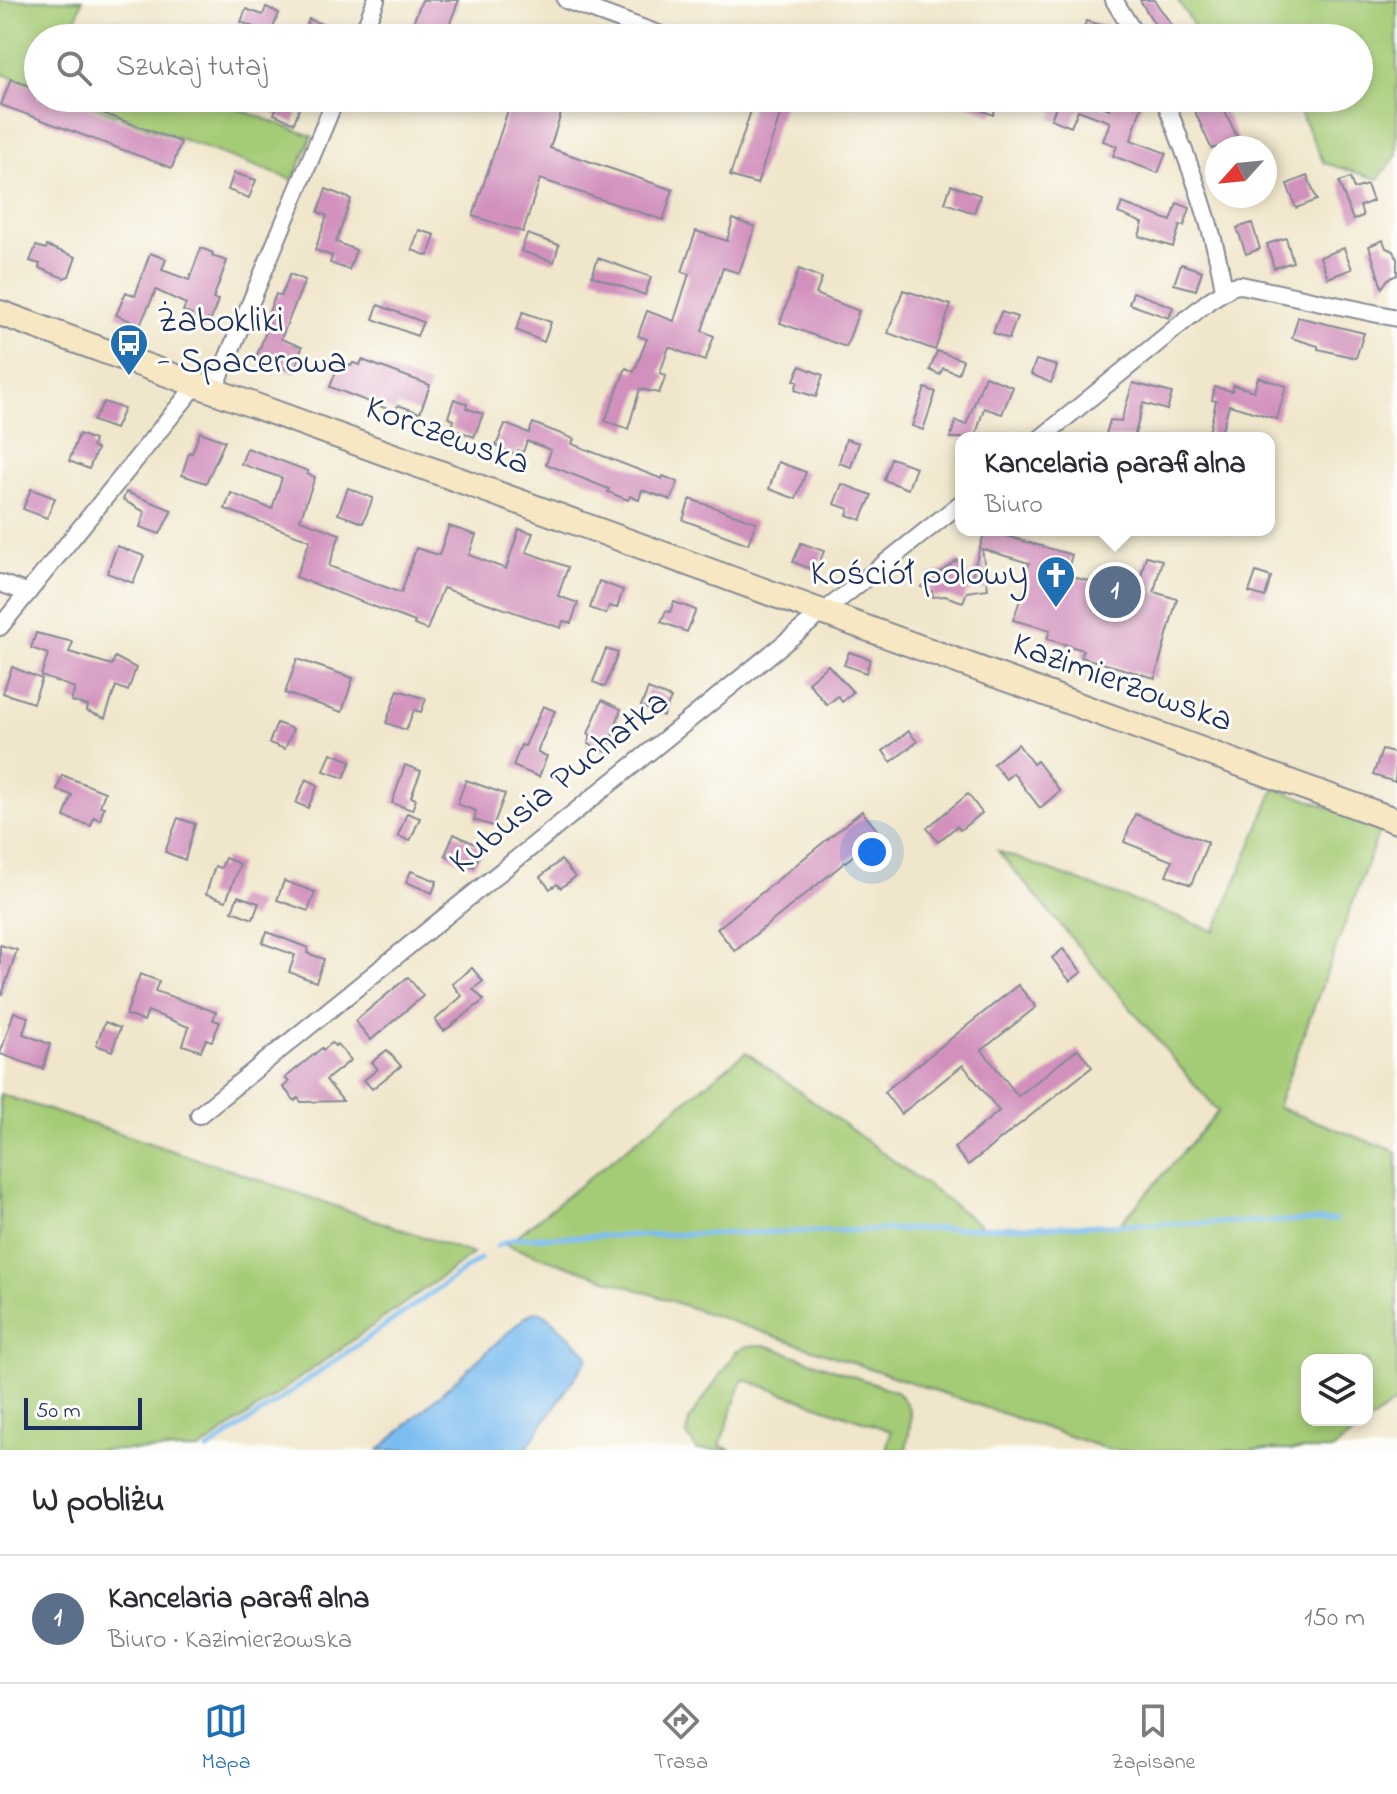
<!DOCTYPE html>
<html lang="pl">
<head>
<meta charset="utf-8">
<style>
  :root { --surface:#fff; --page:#f7f7f7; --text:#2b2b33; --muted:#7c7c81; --line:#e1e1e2; --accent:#1f6fb2 }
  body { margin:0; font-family:"Indie Flower",sans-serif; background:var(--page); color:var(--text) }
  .controls { position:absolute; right:24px; bottom:24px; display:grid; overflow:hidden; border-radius:16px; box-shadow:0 4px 12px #0003 }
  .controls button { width:72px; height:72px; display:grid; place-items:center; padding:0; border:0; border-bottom:2px solid var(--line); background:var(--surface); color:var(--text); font:40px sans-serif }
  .compass { position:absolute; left:1205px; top:136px; width:72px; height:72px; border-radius:50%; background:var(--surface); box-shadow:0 4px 12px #0003; rotate:243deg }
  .scale { position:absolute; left:24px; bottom:20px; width:118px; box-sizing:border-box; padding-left:8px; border:4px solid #1b2f5e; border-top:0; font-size:22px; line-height:28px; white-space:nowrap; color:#1b2f5e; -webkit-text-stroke:6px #fdfcf7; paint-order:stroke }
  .you { position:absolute; left:872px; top:852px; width:28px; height:28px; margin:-20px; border:6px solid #fff; border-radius:50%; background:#1a73e8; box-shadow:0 0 0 12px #1a73e833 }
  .badge { display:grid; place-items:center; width:52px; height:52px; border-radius:50%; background:var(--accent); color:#fff; font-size:26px; font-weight:700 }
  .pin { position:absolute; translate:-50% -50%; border:4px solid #fff; box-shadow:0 2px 8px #0006 }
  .popup { position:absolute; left:955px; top:432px; width:320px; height:104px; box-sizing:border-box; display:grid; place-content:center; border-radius:16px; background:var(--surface); filter:drop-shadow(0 2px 6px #0005); font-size:26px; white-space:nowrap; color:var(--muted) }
  .popup b { font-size:30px; color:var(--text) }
  .popup::after { content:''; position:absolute; left:50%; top:100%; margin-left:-16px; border:16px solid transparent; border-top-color:var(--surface) }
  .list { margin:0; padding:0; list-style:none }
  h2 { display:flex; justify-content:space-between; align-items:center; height:104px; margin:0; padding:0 32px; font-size:34px }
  h2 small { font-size:26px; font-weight:400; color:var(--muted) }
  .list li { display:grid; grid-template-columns:52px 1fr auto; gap:24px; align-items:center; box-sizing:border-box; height:128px; padding:0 32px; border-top:2px solid var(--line) }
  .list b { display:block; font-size:30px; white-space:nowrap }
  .list p { margin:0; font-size:26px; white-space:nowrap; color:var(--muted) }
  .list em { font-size:26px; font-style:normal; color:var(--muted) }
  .icon { flex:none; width:44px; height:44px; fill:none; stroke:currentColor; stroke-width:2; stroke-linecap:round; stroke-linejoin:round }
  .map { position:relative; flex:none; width:1397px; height:1450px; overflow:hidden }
  .search { position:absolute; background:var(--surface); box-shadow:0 4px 12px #0003; left:24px; right:24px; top:24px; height:88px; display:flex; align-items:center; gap:20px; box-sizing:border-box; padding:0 28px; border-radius:44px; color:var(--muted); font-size:30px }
  .sheet { height:232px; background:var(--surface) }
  nav { display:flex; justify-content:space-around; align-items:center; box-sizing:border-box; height:112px; border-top:2px solid var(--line); background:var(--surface); font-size:22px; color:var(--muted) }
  nav a { display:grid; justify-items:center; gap:4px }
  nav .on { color:var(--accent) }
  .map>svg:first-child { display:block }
  .green { fill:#a4cb75; stroke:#607d6a; stroke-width:2; fill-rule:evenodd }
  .water { fill:#7bbdf1; stroke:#4b76a8; stroke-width:2 }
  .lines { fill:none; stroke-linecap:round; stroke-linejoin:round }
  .stream { stroke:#7bbdf1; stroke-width:5 }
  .building { fill:#d291bd }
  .street-casing { stroke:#868a94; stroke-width:20 }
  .secondary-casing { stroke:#868a94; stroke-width:28 }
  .street { stroke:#fff; stroke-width:16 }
  .secondary { stroke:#f7e8c3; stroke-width:24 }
  .labels { text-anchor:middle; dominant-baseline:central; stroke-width:6; stroke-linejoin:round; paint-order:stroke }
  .poi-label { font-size:36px; fill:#1b2f5e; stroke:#fdfcf7; text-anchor:start }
  .street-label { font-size:36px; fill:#1b2f5e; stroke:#fdfcf7 }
</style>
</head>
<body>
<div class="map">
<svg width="1397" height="1450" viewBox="0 0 1397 1450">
  <rect width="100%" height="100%" fill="#fdfcf7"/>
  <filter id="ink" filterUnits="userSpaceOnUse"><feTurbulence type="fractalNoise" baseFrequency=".0125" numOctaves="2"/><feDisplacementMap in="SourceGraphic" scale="16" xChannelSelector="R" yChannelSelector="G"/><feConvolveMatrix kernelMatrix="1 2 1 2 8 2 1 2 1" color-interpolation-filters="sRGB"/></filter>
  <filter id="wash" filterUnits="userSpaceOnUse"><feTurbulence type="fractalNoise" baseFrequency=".006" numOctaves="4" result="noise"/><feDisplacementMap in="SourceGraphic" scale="32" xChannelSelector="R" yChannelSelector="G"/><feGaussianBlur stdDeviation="1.8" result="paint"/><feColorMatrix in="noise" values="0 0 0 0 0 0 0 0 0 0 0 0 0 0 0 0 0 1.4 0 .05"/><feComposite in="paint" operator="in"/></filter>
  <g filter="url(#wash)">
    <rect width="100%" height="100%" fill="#f0e6cb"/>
    <!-- green -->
    <g class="green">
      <polygon points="0,0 82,0 71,38 38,38 38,87 0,73"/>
      <polygon points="1178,0 1397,0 1397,155 1378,179 1324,163 1293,98 1359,98 1359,38 1201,38"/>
      <polygon points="69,98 208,98 312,136 293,180"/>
      <path d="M1275 788 1381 826 1277 1107 1397 1152V1401L1332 1450H1110L506 1245 746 1052 982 1226 1119 1225 1218 1112 998 851 1215 931ZM1307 1360H1367V1420H1307Z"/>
      <polygon points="0,1094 237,1172 473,1254 199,1450 0,1450"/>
      <path d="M765 1345 895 1391C918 1412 910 1420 906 1450H886L891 1431 743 1379 720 1445 731 1450H697L687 1435 689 1420 736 1352 747 1346Z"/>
    </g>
    <!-- water -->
    <polygon class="water" points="536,1311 545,1314 587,1353 588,1358 525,1450 379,1450 526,1316"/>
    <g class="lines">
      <!-- stream -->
      <g class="stream">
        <polyline points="497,1246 515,1238 1336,1220"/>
        <polyline points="208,1450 480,1259"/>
      </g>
    </g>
    <g id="blocks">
      <!-- building -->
      <g class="building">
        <polygon points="422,0 459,0 444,38 407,38"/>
        <polygon points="1140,0 1154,0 1181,38 1163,38"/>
        <polygon points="266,7 279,13 269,38 255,38 258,29 241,22 246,9 263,15"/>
        <polygon points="309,19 331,28 327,38 302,38"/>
        <polygon points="1086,21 1108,27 1105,38 1081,38"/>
        <polygon points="11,79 38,89 38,98 62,98 181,142 172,168 1,105"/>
        <polygon points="280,98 303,98 294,123 274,114"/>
        <polygon points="512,98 566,98 550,148 673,190 663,220 540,179 523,232 473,216"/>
        <polygon points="755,98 786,98 757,184 730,176"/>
        <polygon points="951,98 1000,98 993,115"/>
        <polygon points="1050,98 1082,98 1109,109 1113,98 1144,98 1131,140 1166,153 1158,173 1113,156 1117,146 1103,141 1110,122 1078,110 1071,127 1051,119 1058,102"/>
        <polygon points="1189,98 1208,98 1211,105 1220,100 1242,148 1211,148"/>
        <polygon points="234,173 256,180 249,198 228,190"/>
        <polygon points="1307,176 1317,200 1296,208 1287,184"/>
        <polygon points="1350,178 1354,189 1367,185 1373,201 1360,206 1363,216 1353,220 1339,182"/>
        <polygon points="951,185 980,195 974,213 945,203"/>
        <polygon points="326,189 351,199 336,242 356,250 349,270 330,263 332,256 315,250 327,216 318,212"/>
        <polygon points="1122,203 1171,221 1177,203 1190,208 1184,226 1180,225 1173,247 1139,236 1143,223 1118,213"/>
        <polygon points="733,219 755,227 739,273 723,268 702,331 714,336 705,361 669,347 660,373 666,376 659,393 640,389 628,429 605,421 626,368 634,372 647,339 638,336 647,311 674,321 689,274 682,272 696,231 727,241"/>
        <polygon points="1252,223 1260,249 1246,254 1237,228"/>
        <polygon points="419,230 435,235 428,256 412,250"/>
        <polygon points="527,234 559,245 554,262 521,251"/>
        <polygon points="1286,238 1293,262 1274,268 1267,244"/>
        <polygon points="1383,240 1386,248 1394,251 1397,259 1397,275 1388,279 1382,288 1369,246"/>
        <polygon points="36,246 46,249 47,246 76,257 69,276 64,278 39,268 40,264 30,261"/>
        <polygon points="201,248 213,253 212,256 227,261 213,299 218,300 211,320 208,319 203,329 188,324 192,315 183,311 186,304 156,290 140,325 116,315 126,292 135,296 150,253 166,259 162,270 189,280"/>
        <polygon points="1344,248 1352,269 1328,278 1320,257"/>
        <polygon points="598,258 651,277 645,295 592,276"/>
        <polygon points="1181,264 1202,271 1196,290 1174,284"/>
        <polygon points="799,269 822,278 816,294 859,311 846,347 780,323"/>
        <polygon points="290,274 305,280 281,339 302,347 294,372 256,358 272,316 268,314 276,294 281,296"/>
        <polygon points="903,290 951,305 935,350 888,333"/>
        <polygon points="1133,292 1173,307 1169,318 1129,304"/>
        <polygon points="378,305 423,322 417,336 373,319"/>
        <polygon points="523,312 551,322 544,342 516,330"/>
        <polygon points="1001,312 1017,317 1009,339 993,333"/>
        <polygon points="1298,317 1364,333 1356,358 1318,349 1318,346 1292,338"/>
        <polygon points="937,351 963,360 958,374 943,368 940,375 930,370"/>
        <polygon points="362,360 430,385 420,413 398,405 395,412 330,387 340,361 351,366 353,363 360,365"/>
        <polygon points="1036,360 1057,366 1051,383 1031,374"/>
        <polygon points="800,366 823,375 816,397 795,390 798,381 794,380"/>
        <polygon points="985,376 1013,387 1002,414 984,408 975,438 950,438 956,421 966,425"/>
        <polygon points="1258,377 1286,386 1277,419 1229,405 1220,437 1209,433 1216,401 1212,400 1215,387 1232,391 1233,385 1254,391"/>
        <polygon points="1133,383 1172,393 1167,410 1143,403 1134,438 1105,438 1110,420 1121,421"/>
        <polygon points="925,388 936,392 923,430 912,426"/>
        <polygon points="454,399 467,404 466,408 483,414 474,437 452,428 454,420 448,417"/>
        <polygon points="104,402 124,409 115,429 93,421"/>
        <polygon points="533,423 574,439 572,444 662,479 663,476 678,482 671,500 642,490 639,500 630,496 628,500 608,492 609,489 546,464 551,450 527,441 523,452 518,450 517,455 496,446 505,424 529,433"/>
        <polygon points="200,432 225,441 206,483 182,475 189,452 192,453"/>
        <polygon points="79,434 94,440 92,447 97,449 89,469 69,461"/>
        <polygon points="846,439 859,443 851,467 839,463"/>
        <polygon points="247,448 308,471 307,474 315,477 300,520 340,534 329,566 401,593 416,548 439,555 449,526 476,535 469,555 506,569 519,529 533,533 526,552 568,567 558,596 578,603 571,623 563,621 561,628 443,588 427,630 414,625 415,622 296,577 310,540 225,509 231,493 272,509 282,478 241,464"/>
        <polygon points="891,458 916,467 908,489 884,480"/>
        <polygon points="778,462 806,472 796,499 769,489"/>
        <polygon points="842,484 872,495 861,520 847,515 849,509 834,504"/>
        <polygon points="348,488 373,498 363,523 338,514"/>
        <polygon points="31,489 55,498 47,518 23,509"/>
        <polygon points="126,492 172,510 160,534 140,527 145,512 123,500"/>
        <polygon points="690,499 756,522 748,544 683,520"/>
        <polygon points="985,530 1072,555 1066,575 1102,585 1104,577 1138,588 1146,556 1162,560 1154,592 1177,599 1155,678 1081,657 1083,650 1047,639 1050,630 1013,620 1024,589 1029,563 982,549 988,589 967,592 963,602 945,596 933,597 932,591 921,587 930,580 929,574 941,572 957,560 971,579"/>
        <polygon points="801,543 824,551 816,571 793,562"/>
        <polygon points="117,546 144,556 133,583 107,573"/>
        <polygon points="1256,572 1271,577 1265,597 1249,592"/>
        <polygon points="599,581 623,590 617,608 609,606 606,614 590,608"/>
        <polygon points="674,602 696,610 687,632 661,622 666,611 670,612"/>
        <polygon points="36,633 73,642 69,652 112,665 115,657 136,668 128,691 116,686 105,718 87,711 88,706 71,701 75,688 41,676 48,654 31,648"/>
        <polygon points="606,649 618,653 605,687 593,682"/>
        <polygon points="849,652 870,659 866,673 844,665"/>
        <polygon points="297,659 353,678 342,712 285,693"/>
        <polygon points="828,665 853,692 842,702 838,696 827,705 808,682"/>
        <polygon points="12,667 42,679 33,703 3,693"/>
        <polygon points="648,689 671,698 663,716 641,706"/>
        <polygon points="398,690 426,699 421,712 414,710 406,730 386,723"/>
        <polygon points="602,700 621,709 607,752 588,744 591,735 588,734"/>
        <polygon points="543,706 555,711 538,749 538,753 547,756 539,777 513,766 521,745 525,746"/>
        <polygon points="277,723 293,729 285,749 269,743"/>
        <polygon points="909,731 917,742 891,762 883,751"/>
        <polygon points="1018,744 1033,764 1037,761 1060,791 1040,808 1013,773 1006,779 993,764"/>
        <polygon points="1382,750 1397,754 1395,782 1373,775"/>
        <polygon points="331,753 351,761 344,778 324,771"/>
        <polygon points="405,765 421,771 411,797 416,799 412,810 392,803"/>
        <polygon points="62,775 105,792 100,806 104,807 100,820 94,817 91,826 64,817 72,795 57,790"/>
        <polygon points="306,779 318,785 308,808 296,803"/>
        <polygon points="466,780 505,794 493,826 474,820 476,811 457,804"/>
        <polygon points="968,794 982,813 960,830 957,826 938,842 927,828"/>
        <polygon points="862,811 880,834 735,951 717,929"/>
        <polygon points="407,813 420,818 410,841 398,836"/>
        <polygon points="1135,814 1208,842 1191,885 1166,875 1172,861 1124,842"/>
        <polygon points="178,818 195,824 185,860 165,852"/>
        <polygon points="454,834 483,848 474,867 445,855"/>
        <polygon points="225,858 240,864 226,901 206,894 215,866 221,868"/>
        <polygon points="561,860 575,877 561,888 557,884 550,889 540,877"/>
        <polygon points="411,871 437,881 432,893 406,882"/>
        <polygon points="284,881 315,892 308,911 277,900"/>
        <polygon points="238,896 259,903 253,919 232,911"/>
        <polygon points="267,932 308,948 307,953 324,959 316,982 289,972 295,955 262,943"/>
        <polygon points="0,945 17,950 2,994 0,993"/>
        <polygon points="1063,949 1082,972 1070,981 1052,958"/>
        <polygon points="472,968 483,981 473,989 484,1000 444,1031 435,1020 462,996 452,984"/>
        <polygon points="140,974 159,981 155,991 216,1012 213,1020 220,1022 212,1041 206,1039 201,1051 183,1045 189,1027 148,1011 144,1021 126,1015"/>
        <polygon points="408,977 423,996 371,1040 355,1021"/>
        <polygon points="1018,985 1036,1007 982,1050 1018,1096 1078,1049 1092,1067 968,1165 954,1148 999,1111 963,1065 901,1114 884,1092"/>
        <polygon points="14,1012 28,1017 23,1034 50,1044 43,1069 0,1054"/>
        <polygon points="105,1022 120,1028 112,1051 96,1045"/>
        <polygon points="332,1043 335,1046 337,1044 351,1060 326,1080 343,1101 301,1102 298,1098 295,1101 283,1087 289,1082 285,1078 322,1048 323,1050"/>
        <polygon points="387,1050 401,1066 372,1089 364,1080 378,1069 372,1062"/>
      </g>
    </g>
  </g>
  <g filter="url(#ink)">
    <use href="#blocks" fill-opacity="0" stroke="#868a94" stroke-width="2"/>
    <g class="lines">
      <!-- street casing -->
      <g class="street-casing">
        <g id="street">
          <polyline points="566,0 669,38"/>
          <polyline points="1114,0 1137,38"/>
          <polyline points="361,38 376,0"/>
          <path d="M1164 98C1188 161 1213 223 1224 290"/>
          <polyline points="214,390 336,98"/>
          <polyline points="1041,438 1210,300 1233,286 1241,285 1397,318"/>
          <polyline points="0,583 28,593"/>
          <polyline points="0,627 197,384"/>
          <polyline points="199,1115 798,632 961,503"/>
        </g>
      </g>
      <!-- secondary casing -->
      <g class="secondary-casing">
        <polyline id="secondary" points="0,313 1397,821"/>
      </g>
      <!-- street -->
      <use href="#street" class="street"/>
      <!-- secondary -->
      <use href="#secondary" class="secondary"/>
    </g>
  </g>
  <!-- icons -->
  <defs>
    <g id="bus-pin" transform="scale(2)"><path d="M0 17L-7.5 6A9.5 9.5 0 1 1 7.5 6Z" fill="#1f6fb2" stroke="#fdfcf7"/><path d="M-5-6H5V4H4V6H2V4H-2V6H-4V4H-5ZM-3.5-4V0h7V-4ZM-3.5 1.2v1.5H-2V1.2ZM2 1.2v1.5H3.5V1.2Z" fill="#fff"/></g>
    <g id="church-pin" transform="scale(2)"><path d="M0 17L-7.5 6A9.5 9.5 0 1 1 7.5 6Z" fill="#1f6fb2" stroke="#fdfcf7"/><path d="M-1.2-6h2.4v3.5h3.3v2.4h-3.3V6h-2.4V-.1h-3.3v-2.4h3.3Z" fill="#fff"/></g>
  </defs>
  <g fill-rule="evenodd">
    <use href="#bus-pin" x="129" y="343"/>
    <use href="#church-pin" x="1056" y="575"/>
  </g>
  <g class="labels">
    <!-- poi labels -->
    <g class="poi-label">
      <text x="157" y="322">Żabokliki<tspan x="157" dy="41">- Spacerowa</tspan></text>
      <text x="1028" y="575" text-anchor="end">Kościół polowy</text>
    </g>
    <!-- street labels -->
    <g class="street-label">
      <text transform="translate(447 437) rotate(20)">Korczewska</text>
      <text transform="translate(1122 684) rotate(20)">Kazimierzowska</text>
      <text transform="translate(560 783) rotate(-39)">Kubusia Puchatka</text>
    </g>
  </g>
</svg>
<div class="controls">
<button><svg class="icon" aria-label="layers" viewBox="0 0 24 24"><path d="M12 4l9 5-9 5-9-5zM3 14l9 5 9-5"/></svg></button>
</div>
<svg class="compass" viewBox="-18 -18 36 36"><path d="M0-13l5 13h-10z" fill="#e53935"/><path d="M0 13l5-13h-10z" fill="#7c7c81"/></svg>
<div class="scale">50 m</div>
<div class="you"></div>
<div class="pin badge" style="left:1115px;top:592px;background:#5c6f8a">1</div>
<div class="popup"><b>Kancelaria parafialna</b>Biuro</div>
<div class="search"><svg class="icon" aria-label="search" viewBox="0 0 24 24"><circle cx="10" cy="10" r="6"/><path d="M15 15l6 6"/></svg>Szukaj tutaj</div>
</div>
<section class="sheet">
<h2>W pobliżu<small></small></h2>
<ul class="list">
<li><span class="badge" style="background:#5c6f8a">1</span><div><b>Kancelaria parafialna</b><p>Biuro · Kazimierzowska</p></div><em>150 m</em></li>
</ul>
</section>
<nav>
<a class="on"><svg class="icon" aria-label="map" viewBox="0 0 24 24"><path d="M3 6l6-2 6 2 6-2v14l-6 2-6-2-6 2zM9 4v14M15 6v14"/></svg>Mapa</a>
<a><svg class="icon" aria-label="directions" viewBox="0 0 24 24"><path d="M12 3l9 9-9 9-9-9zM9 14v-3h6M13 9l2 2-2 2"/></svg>Trasa</a>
<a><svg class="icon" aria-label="saved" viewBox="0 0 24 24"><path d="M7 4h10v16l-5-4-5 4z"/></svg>Zapisane</a>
</nav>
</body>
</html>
